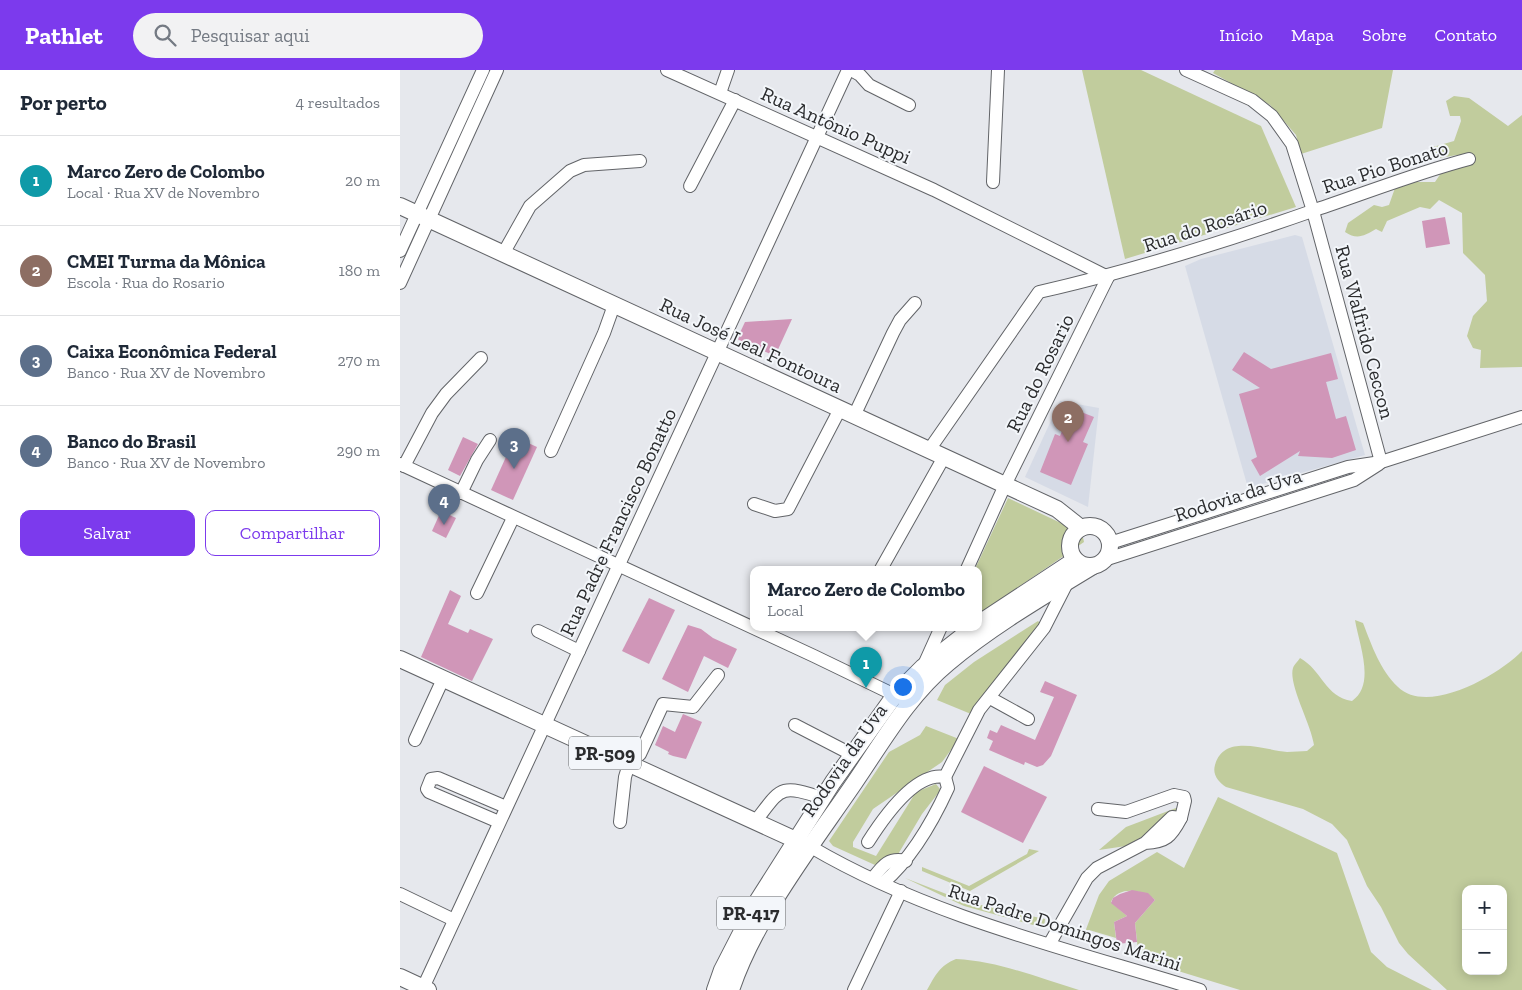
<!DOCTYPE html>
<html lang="pt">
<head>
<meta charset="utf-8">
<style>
  :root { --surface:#fff; --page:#f2f2f3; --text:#1f2937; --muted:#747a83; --line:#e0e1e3; --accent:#7c3aed }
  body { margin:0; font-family:"Zilla Slab",serif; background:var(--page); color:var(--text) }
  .controls { position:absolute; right:15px; bottom:15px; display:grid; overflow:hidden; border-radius:10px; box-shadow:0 2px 12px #0003 }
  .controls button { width:45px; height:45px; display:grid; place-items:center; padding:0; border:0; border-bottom:1px solid var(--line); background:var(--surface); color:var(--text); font:25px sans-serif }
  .you { position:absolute; left:502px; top:616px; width:18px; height:18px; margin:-12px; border:4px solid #fff; border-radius:50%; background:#1a73e8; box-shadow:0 0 0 8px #1a73e833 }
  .badge { display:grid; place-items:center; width:32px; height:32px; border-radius:50%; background:var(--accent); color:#fff; font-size:16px; font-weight:700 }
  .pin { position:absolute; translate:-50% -41px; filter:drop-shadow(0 1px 2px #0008) }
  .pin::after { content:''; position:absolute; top:26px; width:18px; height:15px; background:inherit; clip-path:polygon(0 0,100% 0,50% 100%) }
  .popup { position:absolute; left:350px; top:496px; width:232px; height:65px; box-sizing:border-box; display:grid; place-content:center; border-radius:10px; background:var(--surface); filter:drop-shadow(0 1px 4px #0005); font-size:16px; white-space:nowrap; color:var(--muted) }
  .popup b { font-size:19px; color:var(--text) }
  .popup::after { content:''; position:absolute; left:50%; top:100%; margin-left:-10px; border:10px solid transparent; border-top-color:var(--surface) }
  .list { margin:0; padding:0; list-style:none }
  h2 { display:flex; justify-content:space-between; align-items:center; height:65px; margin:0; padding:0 20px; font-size:21px }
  h2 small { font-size:16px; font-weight:400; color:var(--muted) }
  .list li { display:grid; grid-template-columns:32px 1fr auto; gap:15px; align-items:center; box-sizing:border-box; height:90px; padding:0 20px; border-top:1px solid var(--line) }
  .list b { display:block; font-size:19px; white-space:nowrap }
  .list p { margin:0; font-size:16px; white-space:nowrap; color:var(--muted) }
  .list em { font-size:16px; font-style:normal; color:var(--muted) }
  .actions { display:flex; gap:10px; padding:15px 20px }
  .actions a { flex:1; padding:11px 0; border:1px solid var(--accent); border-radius:10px; text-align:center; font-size:18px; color:var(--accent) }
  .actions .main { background:var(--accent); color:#fff }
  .icon { flex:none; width:28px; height:28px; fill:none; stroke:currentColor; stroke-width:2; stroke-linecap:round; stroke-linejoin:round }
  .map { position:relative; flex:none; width:1122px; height:920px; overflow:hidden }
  header { display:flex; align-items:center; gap:30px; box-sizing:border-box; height:70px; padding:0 25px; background:var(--accent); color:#fff }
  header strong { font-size:24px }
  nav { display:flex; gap:28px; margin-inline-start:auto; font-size:18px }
  .search { width:350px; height:45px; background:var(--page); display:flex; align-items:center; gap:12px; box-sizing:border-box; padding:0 18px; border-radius:28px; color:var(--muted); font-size:19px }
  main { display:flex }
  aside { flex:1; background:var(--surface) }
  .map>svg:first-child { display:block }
  .built { fill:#d6dbe6 }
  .green { fill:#c1cc9d; fill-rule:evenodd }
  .building { fill:#d096b8 }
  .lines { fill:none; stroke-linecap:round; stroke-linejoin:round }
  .minor-casing { stroke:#626468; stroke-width:14 }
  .major-casing { stroke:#626468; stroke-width:18 }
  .minor { stroke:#fff; stroke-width:12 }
  .major { stroke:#fff; stroke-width:16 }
  .labels { text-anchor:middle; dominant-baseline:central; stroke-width:4; stroke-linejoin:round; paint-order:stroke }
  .shield { fill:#f3f6fa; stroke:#67696b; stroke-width:1 }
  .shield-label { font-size:19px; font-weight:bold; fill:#2b2c2e }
  .street-label { font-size:20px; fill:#2b2c2e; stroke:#f3f6fa }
</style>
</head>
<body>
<header>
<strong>Pathlet</strong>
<div class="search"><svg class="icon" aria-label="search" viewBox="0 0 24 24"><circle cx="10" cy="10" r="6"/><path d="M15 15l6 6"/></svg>Pesquisar aqui</div>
<nav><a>Início</a><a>Mapa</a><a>Sobre</a><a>Contato</a></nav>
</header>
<main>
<aside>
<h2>Por perto<small>4 resultados</small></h2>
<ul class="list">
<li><span class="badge" style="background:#0f9aa8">1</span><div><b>Marco Zero de Colombo</b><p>Local · Rua XV de Novembro</p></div><em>20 m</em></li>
<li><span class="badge" style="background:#8d6e63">2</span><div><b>CMEI Turma da Mônica</b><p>Escola · Rua do Rosario</p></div><em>180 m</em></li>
<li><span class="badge" style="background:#5c6f8a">3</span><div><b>Caixa Econômica Federal</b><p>Banco · Rua XV de Novembro</p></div><em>270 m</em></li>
<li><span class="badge" style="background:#5c6f8a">4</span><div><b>Banco do Brasil</b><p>Banco · Rua XV de Novembro</p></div><em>290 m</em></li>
</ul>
<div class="actions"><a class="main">Salvar</a><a>Compartilhar</a></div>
</aside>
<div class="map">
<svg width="1122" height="920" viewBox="0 0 1122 920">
  <rect width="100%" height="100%" fill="#e6e8ed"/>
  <!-- built -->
  <g class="built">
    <polygon points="895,165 902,167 965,385 848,418 785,196 801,189"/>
    <polygon points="660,331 699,338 688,437 625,407"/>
  </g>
  <!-- green -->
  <g class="green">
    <polygon points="682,0 741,0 861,56 896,137 725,189"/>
    <polygon points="815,0 993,0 982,58 901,84 896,65 870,35 813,3"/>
    <path d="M1054 26 1069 28 1108 56 1122 45V297L1080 298 1081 280 1073 278 1067 266 1073 246 1087 231 1085 205 1063 183 1062 143 1039 130 1030 139 1020 137 987 151 982 162 976 159C964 166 957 170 945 162L948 153 974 135 982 137 989 135 995 118 1016 112H1035L1043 100 1058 89 1057 85 1034 89 1029 86 1033 77 1054 71 1061 51 1060 46H1050L1046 31Z"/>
    <polygon points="608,428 682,463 684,472 579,544 578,499 575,499"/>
    <path d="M955 550 963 553C972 576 980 600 998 617 1028 646 1099 605 1122 581V920H1047L1008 884 999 873 981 837 967 816 947 770 932 754 903 739 826 717C819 712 812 705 815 695 824 663 864 680 887 682 894 682 901 681 907 681L914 675C911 654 888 614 893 598 894 595 898 591 900 588 922 600 925 627 952 631 976 615 959 574 955 550ZM1066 819H1103V901H1066Z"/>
    <polygon points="638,551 641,554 571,644 537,630 545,615 574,592"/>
    <polygon points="526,656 559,669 542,692 473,739 453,772 453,777 476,786 516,722 536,714 540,719 539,722 522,744 497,786 475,795 433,776 429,771 489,682 520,665"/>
    <path d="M818 727 937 783 971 882 987 897 1032 920H840L739 889 735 853 755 830C745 820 718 815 711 832L727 846 714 852 716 868 689 860 685 862 699 825 709 811 757 782 784 798Z"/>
    <polygon points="776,738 778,742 742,767 726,776 699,780 726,757"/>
    <polygon points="629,779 639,781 570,821 522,801 522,797 569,816 627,784"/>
    <polygon points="505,808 567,832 645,849 644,858 564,836"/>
    <path d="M556 889C598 891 639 908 679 920H527C535 906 540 895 556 889Z"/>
  </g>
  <!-- building -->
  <g class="building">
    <polygon points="1045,147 1050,174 1026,178 1022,151"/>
    <polygon points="392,249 375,286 337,269 345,252"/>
    <polygon points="844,282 871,299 931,283 938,309 926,312 936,349 946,346 956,380 932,388 898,386 900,381 860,406 851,390 857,387 839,324 860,318 832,300"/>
    <polygon points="671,338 694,347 683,372 688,374 671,415 640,402 655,364 660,366"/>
    <polygon points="63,367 78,374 60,406 48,400"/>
    <polygon points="115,367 137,377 113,430 91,420"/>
    <polygon points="41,441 56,448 46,468 32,461"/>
    <polygon points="50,520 61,526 48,554 68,563 70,559 93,569 72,611 21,587"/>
    <polygon points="249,528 275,540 249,594 222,581"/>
    <polygon points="288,555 301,559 313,568 337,579 328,598 304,586 288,622 262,609"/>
    <polygon points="645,611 677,625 651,686 643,695 637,697 625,692 624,695 589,680 593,671 587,668 590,660 597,663 601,655 635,670 654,627 640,622"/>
    <polygon points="283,644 302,652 286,689 273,686 268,684 269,682 255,675 263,656 275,662"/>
    <polygon points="584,696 647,727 623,773 561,742"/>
    <polygon points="732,820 748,823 755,830 735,853 737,872 717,874 714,852 727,846 711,833 713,828 720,824"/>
  </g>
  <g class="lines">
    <!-- minor casing -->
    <g class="minor-casing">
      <g id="minor">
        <polyline points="267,0 534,120 708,207"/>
        <polyline points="451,0 460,5 469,15 509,35"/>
        <polyline points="786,0 852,30 872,46 892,74 913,141 981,392"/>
        <polyline points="320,23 328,0"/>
        <polyline points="593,112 598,0"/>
        <polyline points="290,116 335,30"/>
        <polyline points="0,181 83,0"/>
        <polyline points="103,184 130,136 170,101 184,95 240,91"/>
        <polyline points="0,213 97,0"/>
        <polyline points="454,346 493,263 500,250 515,233"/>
        <path d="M529 380 639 222C732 201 824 172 915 140 966 123 1016 103 1069 89"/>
        <polyline points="151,381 204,263 214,235"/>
        <polyline points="0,394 414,586 503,629"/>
        <polyline points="4,396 32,343 46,324 81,288"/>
        <polyline points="61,423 77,390 90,370"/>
        <polyline points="354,434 375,441 388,439 440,339"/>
        <polyline points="710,473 948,397 981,392 1122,347"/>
        <polyline points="704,490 954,410 979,394"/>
        <polyline points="481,499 544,387"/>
        <polyline points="567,499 605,415 708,207"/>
        <polyline points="77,523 113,448"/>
        <polyline points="138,561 179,581"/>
        <polyline points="523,597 541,557"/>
        <polyline points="590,628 628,649"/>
        <polyline points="395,655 453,685"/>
        <polyline points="15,670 43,609"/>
        <polyline points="545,707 579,640 644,558 668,511"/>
        <polyline points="698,739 726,742 774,725 784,727 785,731 781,748"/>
        <polyline points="99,752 29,722 27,719 31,709 38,708 106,737"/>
        <polyline points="220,752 225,707 229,694 240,684 263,634 293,637 318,605"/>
        <path d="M355 752C382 717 379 714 423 728"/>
        <path d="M468 772C482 750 515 701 545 707L548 718C532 753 512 788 483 813"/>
        <path d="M411 777C530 847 668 879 800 920"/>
        <path d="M473 808C483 795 489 787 506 791"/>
        <polyline points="0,824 54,850"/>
        <path d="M650 873 687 808 697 798 745 773 772 747 781 748C771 767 766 772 745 773"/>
        <polyline points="22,920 448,0"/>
        <polyline points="454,920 501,821"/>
      </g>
    </g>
    <!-- major casing -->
    <g class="major-casing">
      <g id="major">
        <polyline points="0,136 657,439 681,458"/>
        <circle cx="690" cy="476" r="20"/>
        <polyline points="578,554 675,490"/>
        <polyline points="0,589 411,777"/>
        <polyline points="0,907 28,920"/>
        <polyline points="315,920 322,900 358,830 433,712 495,625 523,597 574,557"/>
        <path d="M331 920C355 848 412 775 455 712 483 671 509 625 548 593 592 556 644 526 693 496"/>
      </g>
    </g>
    <!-- minor -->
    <use href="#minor" class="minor"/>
    <!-- major -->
    <use href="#major" class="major"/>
  </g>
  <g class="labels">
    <!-- shield labels -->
    <g class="shield">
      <rect x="169" y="666.5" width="72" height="33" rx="4"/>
      <rect x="317" y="826.5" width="68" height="33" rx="4"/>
    </g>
    <g class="shield-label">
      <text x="205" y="683">PR-509</text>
      <text x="351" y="843">PR-417</text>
    </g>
    <!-- street labels -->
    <g class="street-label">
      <text transform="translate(436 55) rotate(24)">Rua Antônio Puppi</text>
      <text transform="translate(985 97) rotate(-18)">Rua Pio Bonato</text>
      <text transform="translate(805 156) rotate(-18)">Rua do Rosário</text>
      <text transform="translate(965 262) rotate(75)">Rua Walfrido Ceccon</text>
      <text transform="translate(351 275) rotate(25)">Rua José Leal Fontoura</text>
      <text transform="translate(640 303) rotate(-64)">Rua do Rosario</text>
      <text transform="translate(838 425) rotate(-18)">Rodovia da Uva</text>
      <text transform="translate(218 452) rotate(-65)">Rua Padre Francisco Bonatto</text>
      <text transform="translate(444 690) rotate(-55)">Rodovia da Uva</text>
      <text transform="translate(665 857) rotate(18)">Rua Padre Domingos Marini</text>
    </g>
  </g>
</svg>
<div class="controls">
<button>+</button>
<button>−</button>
</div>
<div class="you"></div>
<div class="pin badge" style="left:466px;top:618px;background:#0f9aa8">1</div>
<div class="popup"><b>Marco Zero de Colombo</b>Local</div>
<div class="pin badge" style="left:668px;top:372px;background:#8d6e63">2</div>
<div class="pin badge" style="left:114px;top:399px;background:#5c6f8a">3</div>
<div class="pin badge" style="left:44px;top:455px;background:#5c6f8a">4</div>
</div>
</main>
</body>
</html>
